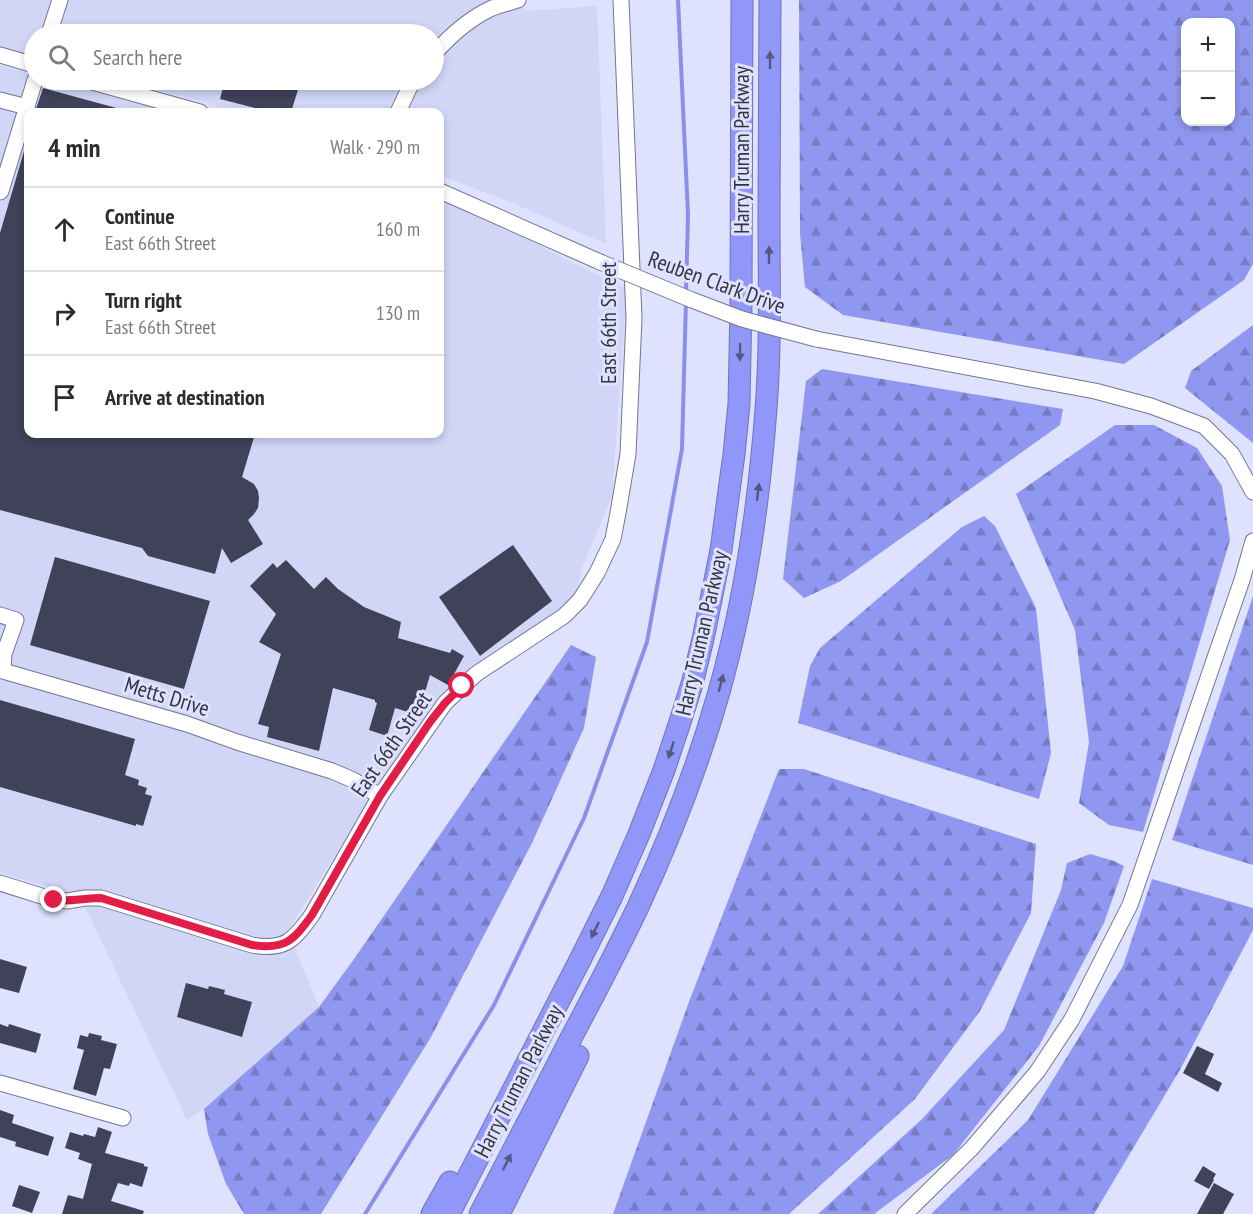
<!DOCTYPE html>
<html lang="en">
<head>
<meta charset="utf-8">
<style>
  :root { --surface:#fff; --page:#f2f2f3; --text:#2b2b33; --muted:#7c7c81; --line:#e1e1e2 }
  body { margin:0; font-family:"PT Sans Narrow",sans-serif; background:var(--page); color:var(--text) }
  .controls { position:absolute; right:18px; top:18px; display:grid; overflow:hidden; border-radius:12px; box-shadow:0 3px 9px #0003 }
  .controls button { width:54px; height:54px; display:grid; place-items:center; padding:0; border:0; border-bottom:2px solid var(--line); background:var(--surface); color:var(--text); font:30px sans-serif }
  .stop { position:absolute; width:18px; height:18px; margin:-14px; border:4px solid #e11d48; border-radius:50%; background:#fff }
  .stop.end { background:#e11d48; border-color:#fff; box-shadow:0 2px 6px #0008 }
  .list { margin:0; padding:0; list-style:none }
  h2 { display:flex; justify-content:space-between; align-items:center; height:78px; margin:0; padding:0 24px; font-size:26px }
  h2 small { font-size:20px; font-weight:400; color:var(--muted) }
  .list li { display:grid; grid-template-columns:39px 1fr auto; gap:18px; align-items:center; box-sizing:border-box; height:84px; padding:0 24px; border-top:2px solid var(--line) }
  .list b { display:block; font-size:22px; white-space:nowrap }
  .list p { margin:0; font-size:20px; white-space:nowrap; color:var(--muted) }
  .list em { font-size:20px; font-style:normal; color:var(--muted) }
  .icon { flex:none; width:33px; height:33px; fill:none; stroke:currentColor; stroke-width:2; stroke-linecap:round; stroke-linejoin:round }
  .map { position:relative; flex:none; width:1253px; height:1214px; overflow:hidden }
  .search { position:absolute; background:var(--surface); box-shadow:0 3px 9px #0003; left:24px; top:24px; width:420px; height:66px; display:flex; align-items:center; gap:15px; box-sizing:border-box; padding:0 21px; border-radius:33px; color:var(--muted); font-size:22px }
  .panel { position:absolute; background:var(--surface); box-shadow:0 3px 9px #0003; left:24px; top:108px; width:420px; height:330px; border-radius:12px }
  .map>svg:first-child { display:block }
  .built { fill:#d1d6f7 }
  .forest { fill:url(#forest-firs); fill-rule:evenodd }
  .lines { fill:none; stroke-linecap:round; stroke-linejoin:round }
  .stream { stroke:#8a90e9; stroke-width:4 }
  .building { fill:#3f4258 }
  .minor-casing { stroke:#72758e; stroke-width:17 }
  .highway-casing { stroke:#6f74b8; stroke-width:23 }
  .minor { stroke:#fff; stroke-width:15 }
  .highway { stroke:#9097f9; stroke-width:21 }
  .minor-bridge-casing { stroke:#72758e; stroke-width:17; stroke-linecap:butt }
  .minor-bridge { stroke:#fff; stroke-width:15 }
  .oneway { fill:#545780 }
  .route { stroke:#e11d48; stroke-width:8 }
  .labels { text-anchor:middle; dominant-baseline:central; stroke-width:6; stroke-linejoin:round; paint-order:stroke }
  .street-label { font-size:22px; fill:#33343f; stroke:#dfe2fe }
</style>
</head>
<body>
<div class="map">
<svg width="1253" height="1214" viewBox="0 0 1253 1214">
  <defs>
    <pattern id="forest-firs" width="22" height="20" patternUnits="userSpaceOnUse" patternTransform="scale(1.5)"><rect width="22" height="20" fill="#9097f0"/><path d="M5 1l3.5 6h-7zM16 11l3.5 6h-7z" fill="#767cc4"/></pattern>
  </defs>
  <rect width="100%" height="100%" fill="#dfe2fe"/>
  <!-- built -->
  <g class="built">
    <polygon points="0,0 513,0 527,11 597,6 606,244 508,201 440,175 440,112 240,112 120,80 434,80 434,34 34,34 34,56 0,47"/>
    <polygon points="0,65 34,75 34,80 51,80 169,112 28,112 28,434 440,434 440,197 491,219 563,258 627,289 612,497 583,565 576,594 567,607 443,695 371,798 288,931 319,1007 204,1109 187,1120 85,907 59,890 0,873"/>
  </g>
  <!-- forest -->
  <g class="forest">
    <path d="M799 0H1253V264L1244 280 1124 364 843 315 805 287 800 234ZM1186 22H1230V122H1186Z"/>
    <polygon points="1253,325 1253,443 1185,388 1191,371"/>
    <polygon points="822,369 1063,409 1060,425 841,581 804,598 783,579 806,381"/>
    <polygon points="1115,425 1154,425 1197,448 1222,486 1230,540 1143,832 1109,825 1079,803 1089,742 1075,630 1016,494"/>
    <polygon points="984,516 995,526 1036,608 1051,753 1039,799 798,723 810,666 820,648 962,527"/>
    <polygon points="1253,596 1253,865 1172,840"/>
    <polygon points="571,645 596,657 584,728 532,843 431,1037 321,1214 244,1214 226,1184 208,1134 204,1109 319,1007 354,959"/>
    <polygon points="779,769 804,769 1036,844 1031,913 980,1011 915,1099 789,1214 613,1214 690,999"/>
    <polygon points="1090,854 1114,861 1124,866 1104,923 1039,1046 953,1155 874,1214 818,1214 922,1119 1004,1030 1061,890 1067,863"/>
    <polygon points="1152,879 1253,908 1253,930 1181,1068 1094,1214 931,1214 1028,1120 1123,966"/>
  </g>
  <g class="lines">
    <!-- stream -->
    <g class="stream">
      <polyline points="678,0 688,215 686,293"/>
      <polyline points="365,1214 494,1005 584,818 647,642 682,449 686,300"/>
    </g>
  </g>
  <!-- building -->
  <g class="building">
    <polygon points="225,80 301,80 291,112 270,112 220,99"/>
    <polygon points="43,88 120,109 119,112 35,112"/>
    <polygon points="27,141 28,141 28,434 197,434 209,437 210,434 255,434 242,477 254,484 258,491 259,498 258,508 254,514 248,520 263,544 231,563 222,548 215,574 148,556 142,548 0,510 0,233"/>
    <polygon points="513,545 552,601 480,656 439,597"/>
    <polygon points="55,557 210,601 184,689 30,645"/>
    <polygon points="286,560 314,589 326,577 338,589 364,607 401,622 398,638 450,653 452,649 464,656 448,685 430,675 425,692 421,691 415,714 395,708 387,736 369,730 377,703 375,702 375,700 333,688 319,751 267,737 269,727 258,724 281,654 259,642 276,614 250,586 273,563 277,568"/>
    <polygon points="0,700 135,739 125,775 139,780 138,785 147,788 145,794 152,796 143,826 136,824 136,826 0,787"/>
    <polygon points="0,959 27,967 19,993 0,988"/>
    <polygon points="186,983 208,989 209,986 225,990 224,994 252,1002 242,1037 177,1017"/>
    <polygon points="0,1024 8,1027 9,1024 41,1034 36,1053 0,1043"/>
    <polygon points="89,1033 102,1036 101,1040 117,1044 110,1069 104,1068 96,1096 73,1089 84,1050 77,1048 80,1035 88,1037"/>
    <polygon points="1197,1046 1214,1054 1205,1074 1222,1083 1218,1092 1183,1073"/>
    <polygon points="0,1110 14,1115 12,1123 54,1137 48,1156 15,1146 16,1142 0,1137"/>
    <polygon points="98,1127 112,1132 105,1153 144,1164 144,1166 148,1167 142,1187 130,1183 129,1186 118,1183 111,1201 144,1211 143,1214 62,1214 68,1195 83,1199 92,1164 78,1159 80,1153 65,1148 70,1132 83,1136 84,1134 95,1137"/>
    <polygon points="1203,1166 1216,1174 1213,1179 1214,1180 1209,1189 1194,1181"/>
    <polygon points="1214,1183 1234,1194 1223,1214 1197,1214"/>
    <polygon points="19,1185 40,1192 32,1213 12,1206"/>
  </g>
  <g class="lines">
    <!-- minor casing -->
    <g class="minor-casing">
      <g id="minor">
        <polyline points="49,34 60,0"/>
        <path d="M434 54C449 37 469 19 490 9 499 5 509 3 518 0"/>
        <polyline points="0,55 34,65"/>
        <polyline points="85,80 200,112"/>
        <polyline points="0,100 27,107"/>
        <polyline points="398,112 413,80"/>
        <polyline points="440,191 600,262"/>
        <polyline points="0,192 1,191 35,80"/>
        <polyline points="816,339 1095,391 1151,406 1204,426 1232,454 1253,492"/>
        <polyline points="0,615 16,620 4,654 3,671 187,724 237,742 332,771 353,780 380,796"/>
        <path d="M0 883 54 900 67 901 85 898H101L252 945C285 951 294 940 312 915L380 796 445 703 476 674 564 616 580 600 597 573 613 539 618 513 628 454 634 318 621 0"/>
        <polyline points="0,1083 123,1118"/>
        <polyline points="905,1214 972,1148 1037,1072 1072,1019 1130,905 1218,649 1242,580 1253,541"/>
      </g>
    </g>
    <!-- highway casing -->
    <g class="highway-casing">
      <g id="highway">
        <polyline points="432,1214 450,1182"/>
        <polyline points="449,1214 580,960 612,896 639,834 664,770 679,725 692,684 703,639 721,550 734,454 739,404 741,304 742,0"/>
        <path d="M480 1214C511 1155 541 1097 571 1038 594 995 617 951 638 907 670 838 698 766 719 692 745 600 759 504 766 409 771 345 769 281 769 217 769 145 770 72 770 0"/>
        <polyline points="499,1214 578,1056"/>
      </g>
    </g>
    <!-- minor -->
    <use href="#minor" class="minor"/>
    <!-- highway -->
    <use href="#highway" class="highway"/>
    <!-- minor-bridge casing -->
    <g class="minor-bridge-casing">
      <polyline id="minor-bridge" points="600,262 692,300 742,319 816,339"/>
    </g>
    <!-- minor-bridge -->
    <use href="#minor-bridge" class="minor-bridge"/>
  </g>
  <!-- one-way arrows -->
  <defs><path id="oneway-solid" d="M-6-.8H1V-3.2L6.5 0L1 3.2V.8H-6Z" transform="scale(1.5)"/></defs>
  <g class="oneway">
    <use href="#oneway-solid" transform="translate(770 60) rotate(-90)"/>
    <use href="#oneway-solid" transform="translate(769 255) rotate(-90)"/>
    <use href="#oneway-solid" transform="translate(740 352) rotate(91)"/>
    <use href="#oneway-solid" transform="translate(758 492) rotate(-83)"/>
    <use href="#oneway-solid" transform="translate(721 683) rotate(-75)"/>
    <use href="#oneway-solid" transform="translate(671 750) rotate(108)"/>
    <use href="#oneway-solid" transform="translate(595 930) rotate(116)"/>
    <use href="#oneway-solid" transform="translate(507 1162) rotate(-63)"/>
  </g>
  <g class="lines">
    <!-- route -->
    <path class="route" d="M54 900C70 902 85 898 101 898L252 945C285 950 293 941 312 915L380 796 430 722 445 703 462 686"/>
  </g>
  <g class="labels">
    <!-- street labels -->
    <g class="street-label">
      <text transform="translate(741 150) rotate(-90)">Harry Truman Parkway</text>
      <text transform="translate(717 282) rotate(20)">Reuben Clark Drive</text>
      <text transform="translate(608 323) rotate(-90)">East 66th Street</text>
      <text transform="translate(701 633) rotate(-77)">Harry Truman Parkway</text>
      <text transform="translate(167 696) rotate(17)">Metts Drive</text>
      <text transform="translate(391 744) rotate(-55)">East 66th Street</text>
      <text transform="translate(518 1081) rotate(-63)">Harry Truman Parkway</text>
    </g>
  </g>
</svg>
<div class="controls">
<button>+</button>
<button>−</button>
</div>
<div class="stop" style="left:462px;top:686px"></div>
<div class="stop end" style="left:54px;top:900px"></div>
<div class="search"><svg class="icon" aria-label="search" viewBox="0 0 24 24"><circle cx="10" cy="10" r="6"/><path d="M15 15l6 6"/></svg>Search here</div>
<section class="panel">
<h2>4 min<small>Walk · 290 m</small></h2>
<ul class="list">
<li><svg class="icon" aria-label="ahead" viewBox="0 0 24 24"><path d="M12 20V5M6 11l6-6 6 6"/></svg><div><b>Continue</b><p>East 66th Street</p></div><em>160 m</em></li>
<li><svg class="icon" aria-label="right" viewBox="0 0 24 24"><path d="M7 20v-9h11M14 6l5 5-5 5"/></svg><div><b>Turn right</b><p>East 66th Street</p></div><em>130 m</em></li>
<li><svg class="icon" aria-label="arrive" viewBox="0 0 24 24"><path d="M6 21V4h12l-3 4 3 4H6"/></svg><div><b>Arrive at destination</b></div></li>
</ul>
</section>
</div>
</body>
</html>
